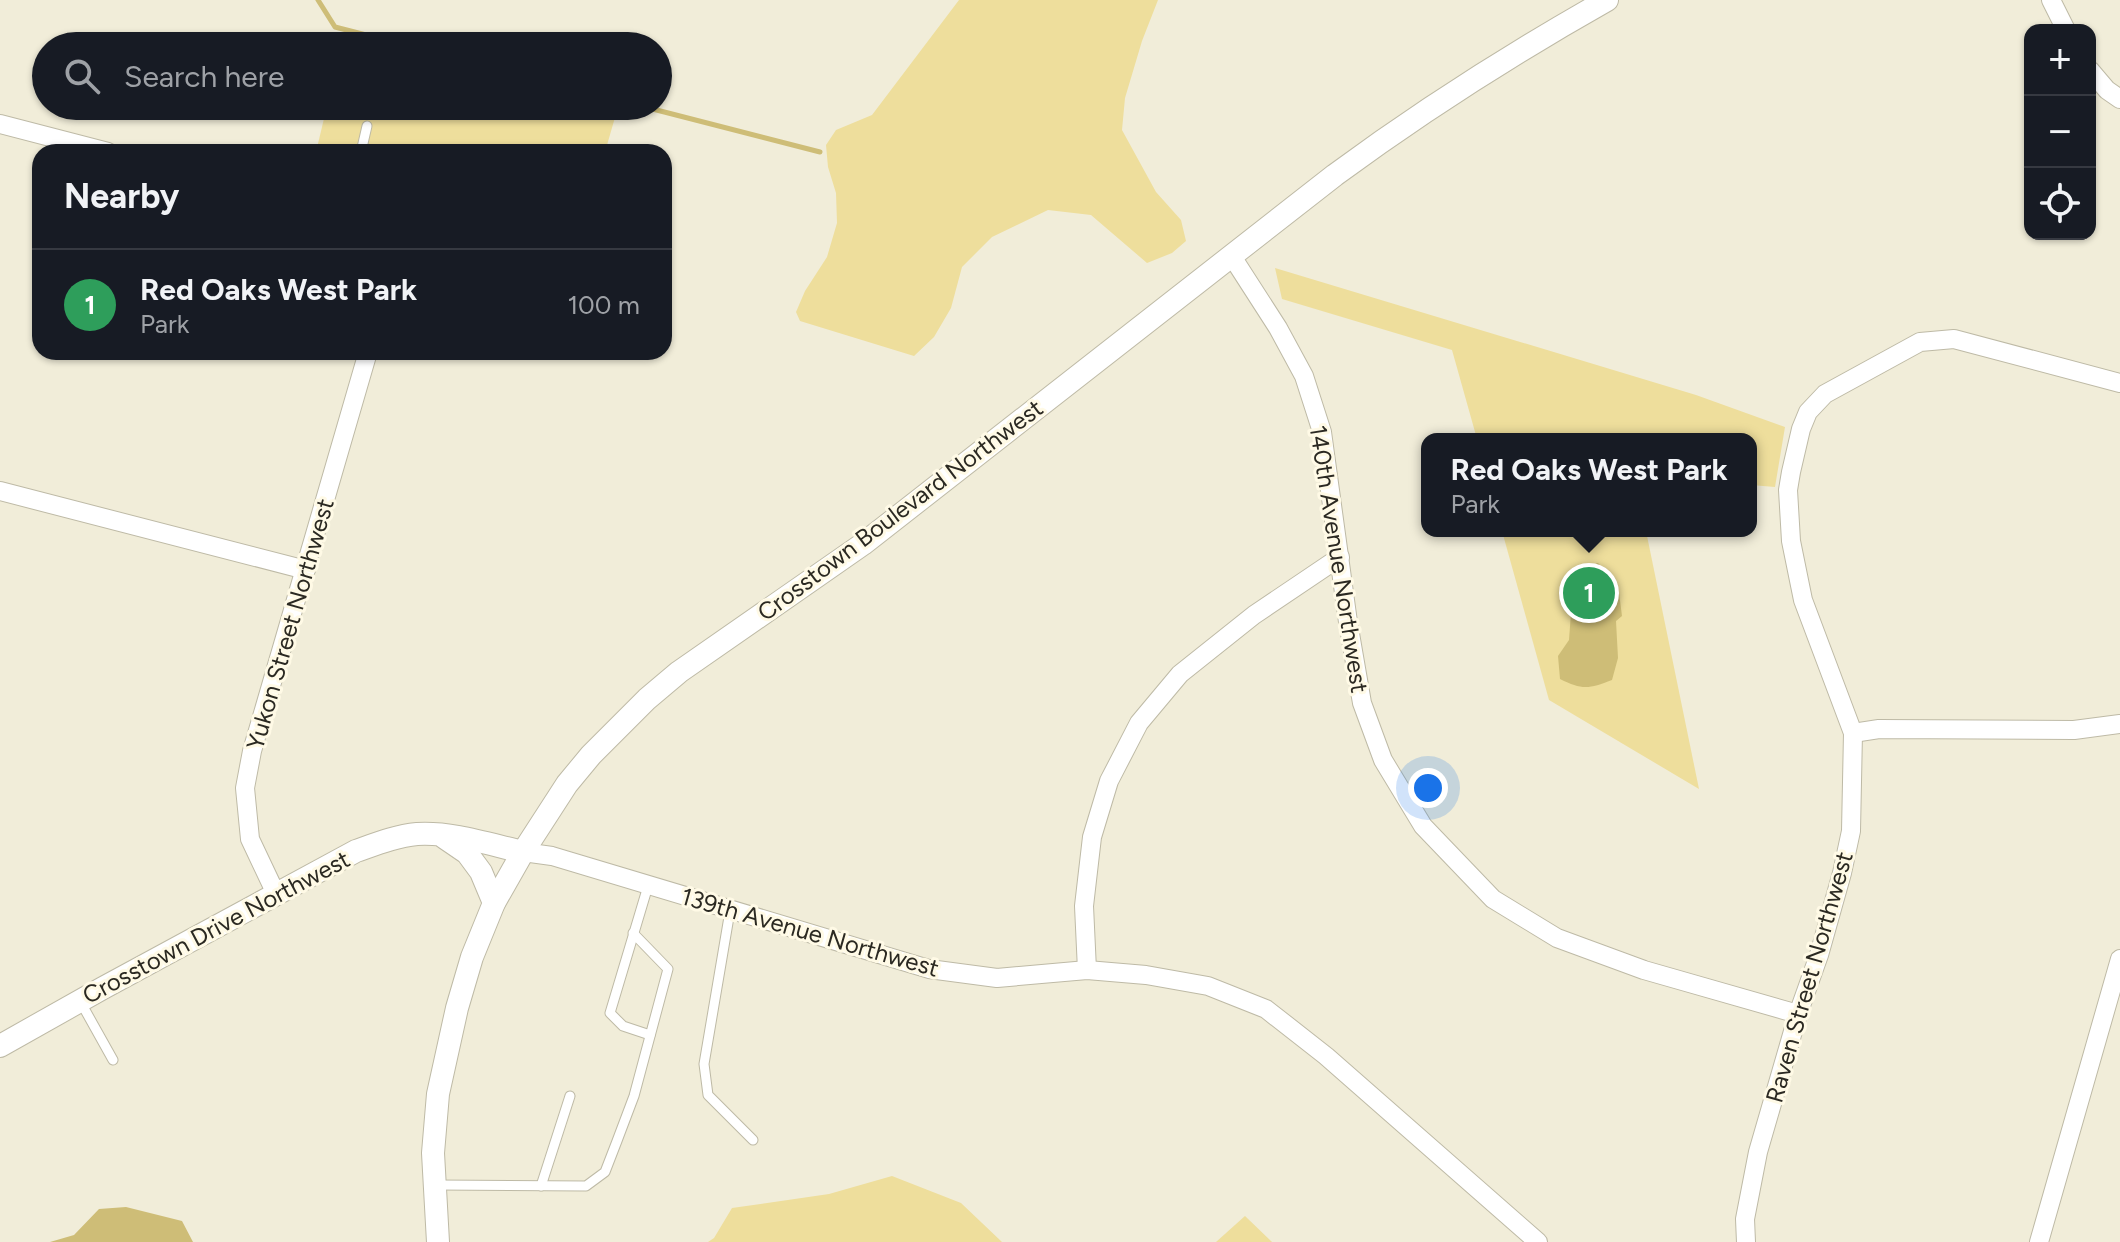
<!DOCTYPE html>
<html lang="en">
<head>
<meta charset="utf-8">
<style>
  :root { --surface:#171b24; --page:#242831; --text:#f1f3f6; --muted:#9ea1a6; --line:#363941; --accent:#bb9fd5 }
  body { margin:0; font-family:Figtree,sans-serif; background:var(--page); color:var(--text) }
  .controls { position:absolute; right:24px; top:24px; display:grid; overflow:hidden; border-radius:16px; box-shadow:0 2px 6px #0004 }
  .controls button { width:72px; height:72px; display:grid; place-items:center; padding:0; border:0; border-bottom:2px solid var(--line); background:var(--surface); color:var(--text); font:40px sans-serif }
  .you { position:absolute; left:1428px; top:788px; width:28px; height:28px; margin:-20px; border:6px solid #fff; border-radius:50%; background:#1a73e8; box-shadow:0 0 0 12px #1a73e833 }
  .badge { display:grid; place-items:center; width:52px; height:52px; border-radius:50%; background:var(--accent); color:#fff; font-size:26px; font-weight:700 }
  .pin { position:absolute; translate:-50% -50%; border:4px solid #fff; box-shadow:0 2px 8px #0006 }
  .popup { position:absolute; left:1421px; top:433px; width:336px; height:104px; box-sizing:border-box; display:grid; place-content:center; border-radius:16px; background:var(--surface); filter:drop-shadow(0 2px 6px #0005); font-size:26px; white-space:nowrap; color:var(--muted) }
  .popup b { font-size:30px; color:var(--text) }
  .popup::after { content:''; position:absolute; left:50%; top:100%; margin-left:-16px; border:16px solid transparent; border-top-color:var(--surface) }
  .list { margin:0; padding:0; list-style:none }
  h2 { display:flex; justify-content:space-between; align-items:center; height:104px; margin:0; padding:0 32px; font-size:34px }
  h2 small { font-size:26px; font-weight:400; color:var(--muted) }
  .list li { display:grid; grid-template-columns:52px 1fr auto; gap:24px; align-items:center; box-sizing:border-box; height:112px; padding:0 32px; border-top:2px solid var(--line) }
  .list b { display:block; font-size:30px; white-space:nowrap }
  .list p { margin:0; font-size:26px; white-space:nowrap; color:var(--muted) }
  .list em { font-size:26px; font-style:normal; color:var(--muted) }
  .icon { flex:none; width:44px; height:44px; fill:none; stroke:currentColor; stroke-width:2; stroke-linecap:round; stroke-linejoin:round }
  .map { position:relative; flex:none; width:2120px; height:1242px; overflow:hidden }
  .search { position:absolute; background:var(--surface); box-shadow:0 2px 6px #0004; left:32px; top:32px; width:640px; height:88px; display:flex; align-items:center; gap:20px; box-sizing:border-box; padding:0 28px; border-radius:44px; color:var(--muted); font-size:30px }
  .panel { position:absolute; background:var(--surface); box-shadow:0 2px 6px #0004; left:32px; top:144px; width:640px; height:216px; border-radius:24px }
  .map>svg:first-child { display:block }
  .green { fill:#eede9c }
  .water { fill:#cebd77 }
  .lines { fill:none; stroke-linecap:round; stroke-linejoin:round }
  .stream { stroke:#cebd77; stroke-width:5 }
  .service-casing { stroke:#bebaa6; stroke-width:11 }
  .minor-casing { stroke:#bebaa6; stroke-width:20 }
  .tertiary-casing { stroke:#bebaa6; stroke-width:24 }
  .service { stroke:#fff; stroke-width:9 }
  .minor { stroke:#fff; stroke-width:18 }
  .tertiary { stroke:#fff; stroke-width:22 }
  .labels { text-anchor:middle; dominant-baseline:central; stroke-width:6; stroke-linejoin:round; paint-order:stroke }
  .street-label { font-size:24px; fill:#2b2922; stroke:#fffae6 }
</style>
</head>
<body>
<div class="map">
<svg width="2120" height="1242" viewBox="0 0 2120 1242">
  <rect width="100%" height="100%" fill="#f1edd9"/>
  <!-- green -->
  <g class="green">
    <polygon points="959,0 1158,0 1142,41 1125,98 1122,130 1156,192 1181,220 1186,241 1172,253 1147,263 1091,215 1048,210 992,237 962,267 951,308 934,337 914,356 800,321 796,312 805,291 827,257 837,223 836,193 828,167 826,145 836,130 872,115"/>
    <polygon points="327,106 613,106 618,107 605,152 316,152"/>
    <polygon points="1275,268 1696,395 1785,427 1775,487 1751,485 1751,439 1477,439 1452,350 1282,299"/>
    <polygon points="1502,531 1646,531 1699,789 1549,700"/>
    <polygon points="892,1176 961,1203 1002,1242 708,1242 714,1238 732,1208 829,1194"/>
    <polygon points="1245,1216 1272,1242 1216,1242"/>
  </g>
  <!-- water -->
  <g class="water">
    <path d="M1598 563 1618 585 1622 616 1616 621 1618 658 1612 680C1589 689 1582 690 1560 679L1558 656 1569 640 1574 571Z"/>
    <polygon points="126,1207 182,1221 193,1242 50,1242 74,1235 99,1209"/>
  </g>
  <g class="lines">
    <!-- stream -->
    <g class="stream">
      <polyline points="318,0 335,27 409,46"/>
      <polyline points="641,106 820,152"/>
    </g>
    <!-- service casing -->
    <g class="service-casing">
      <g id="service">
        <polyline points="361,152 367,126"/>
        <polyline points="648,886 610,1013 623,1026 650,1035"/>
        <polyline points="730,911 704,1064 708,1095 753,1140"/>
        <polyline points="80,1001 113,1060"/>
        <polyline points="437,1185 586,1186 605,1172 617,1141 634,1096 668,969 633,933"/>
        <polyline points="541,1186 570,1096"/>
      </g>
    </g>
    <!-- minor casing -->
    <g class="minor-casing">
      <g id="minor">
        <polyline points="2051,0 2066,30"/>
        <polyline points="2090,70 2107,90 2120,99"/>
        <polyline points="0,124 108,152"/>
        <polyline points="1231,255 1278,328 1304,376 1322,432 1348,622 1362,703 1383,760 1423,826 1493,899 1557,938 1644,970 1798,1014"/>
        <polyline points="0,491 306,570"/>
        <polyline points="1853,733 1879,729 2074,730 2120,724"/>
        <polyline points="523,852 552,856 929,969 997,978 1087,970 1146,975 1208,986 1266,1009 1326,1056 1538,1242"/>
        <polyline points="276,894 250,839 245,788 252,751 368,352"/>
        <polyline points="1087,970 1084,906 1092,837 1109,781 1139,723 1180,674 1254,615 1340,557"/>
        <polyline points="1746,1242 1745,1219 1758,1152 1798,1014 1819,955 1842,873 1851,831 1853,733 1803,600 1791,541 1788,490 1791,472 1801,429 1808,412 1825,394 1920,342 1954,339 2120,383"/>
        <polyline points="2039,1242 2120,959"/>
      </g>
    </g>
    <!-- tertiary casing -->
    <g class="tertiary-casing">
      <g id="tertiary">
        <polyline points="445,838 467,853 481,872 494,903"/>
        <path d="M0 1046 103 988 356 851C376 844 396 836 417 834 453 832 488 844 523 852"/>
        <path d="M438 1242 433 1153 438 1094 457 1008 472 957 494 903 523 852 567 784 591 755 647 699 679 672 863 544 1335 175C1422 111 1513 53 1607 0"/>
      </g>
    </g>
    <!-- service -->
    <use href="#service" class="service"/>
    <!-- minor -->
    <use href="#minor" class="minor"/>
    <!-- tertiary -->
    <use href="#tertiary" class="tertiary"/>
  </g>
  <g class="labels">
    <!-- street labels -->
    <g class="street-label">
      <text transform="translate(900 510) rotate(-37)">Crosstown Boulevard Northwest</text>
      <text transform="translate(1339 559) rotate(81)">140th Avenue Northwest</text>
      <text transform="translate(290 624) rotate(-74)">Yukon Street Northwest</text>
      <text transform="translate(216 927) rotate(-28)">Crosstown Drive Northwest</text>
      <text transform="translate(810 932) rotate(16)">139th Avenue Northwest</text>
      <text transform="translate(1809 977) rotate(-74)">Raven Street Northwest</text>
    </g>
  </g>
</svg>
<div class="controls">
<button>+</button>
<button>−</button>
<button><svg class="icon" aria-label="locate" viewBox="0 0 24 24"><circle cx="12" cy="12" r="6"/><path d="M12 2v4M12 18v4M2 12h4M18 12h4"/></svg></button>
</div>
<div class="you"></div>
<div class="pin badge" style="left:1589px;top:593px;background:#2e9e5b">1</div>
<div class="popup"><b>Red Oaks West Park</b>Park</div>
<div class="search"><svg class="icon" aria-label="search" viewBox="0 0 24 24"><circle cx="10" cy="10" r="6"/><path d="M15 15l6 6"/></svg>Search here</div>
<section class="panel">
<h2>Nearby<small></small></h2>
<ul class="list">
<li><span class="badge" style="background:#2e9e5b">1</span><div><b>Red Oaks West Park</b><p>Park</p></div><em>100 m</em></li>
</ul>
</section>
</div>
</body>
</html>
